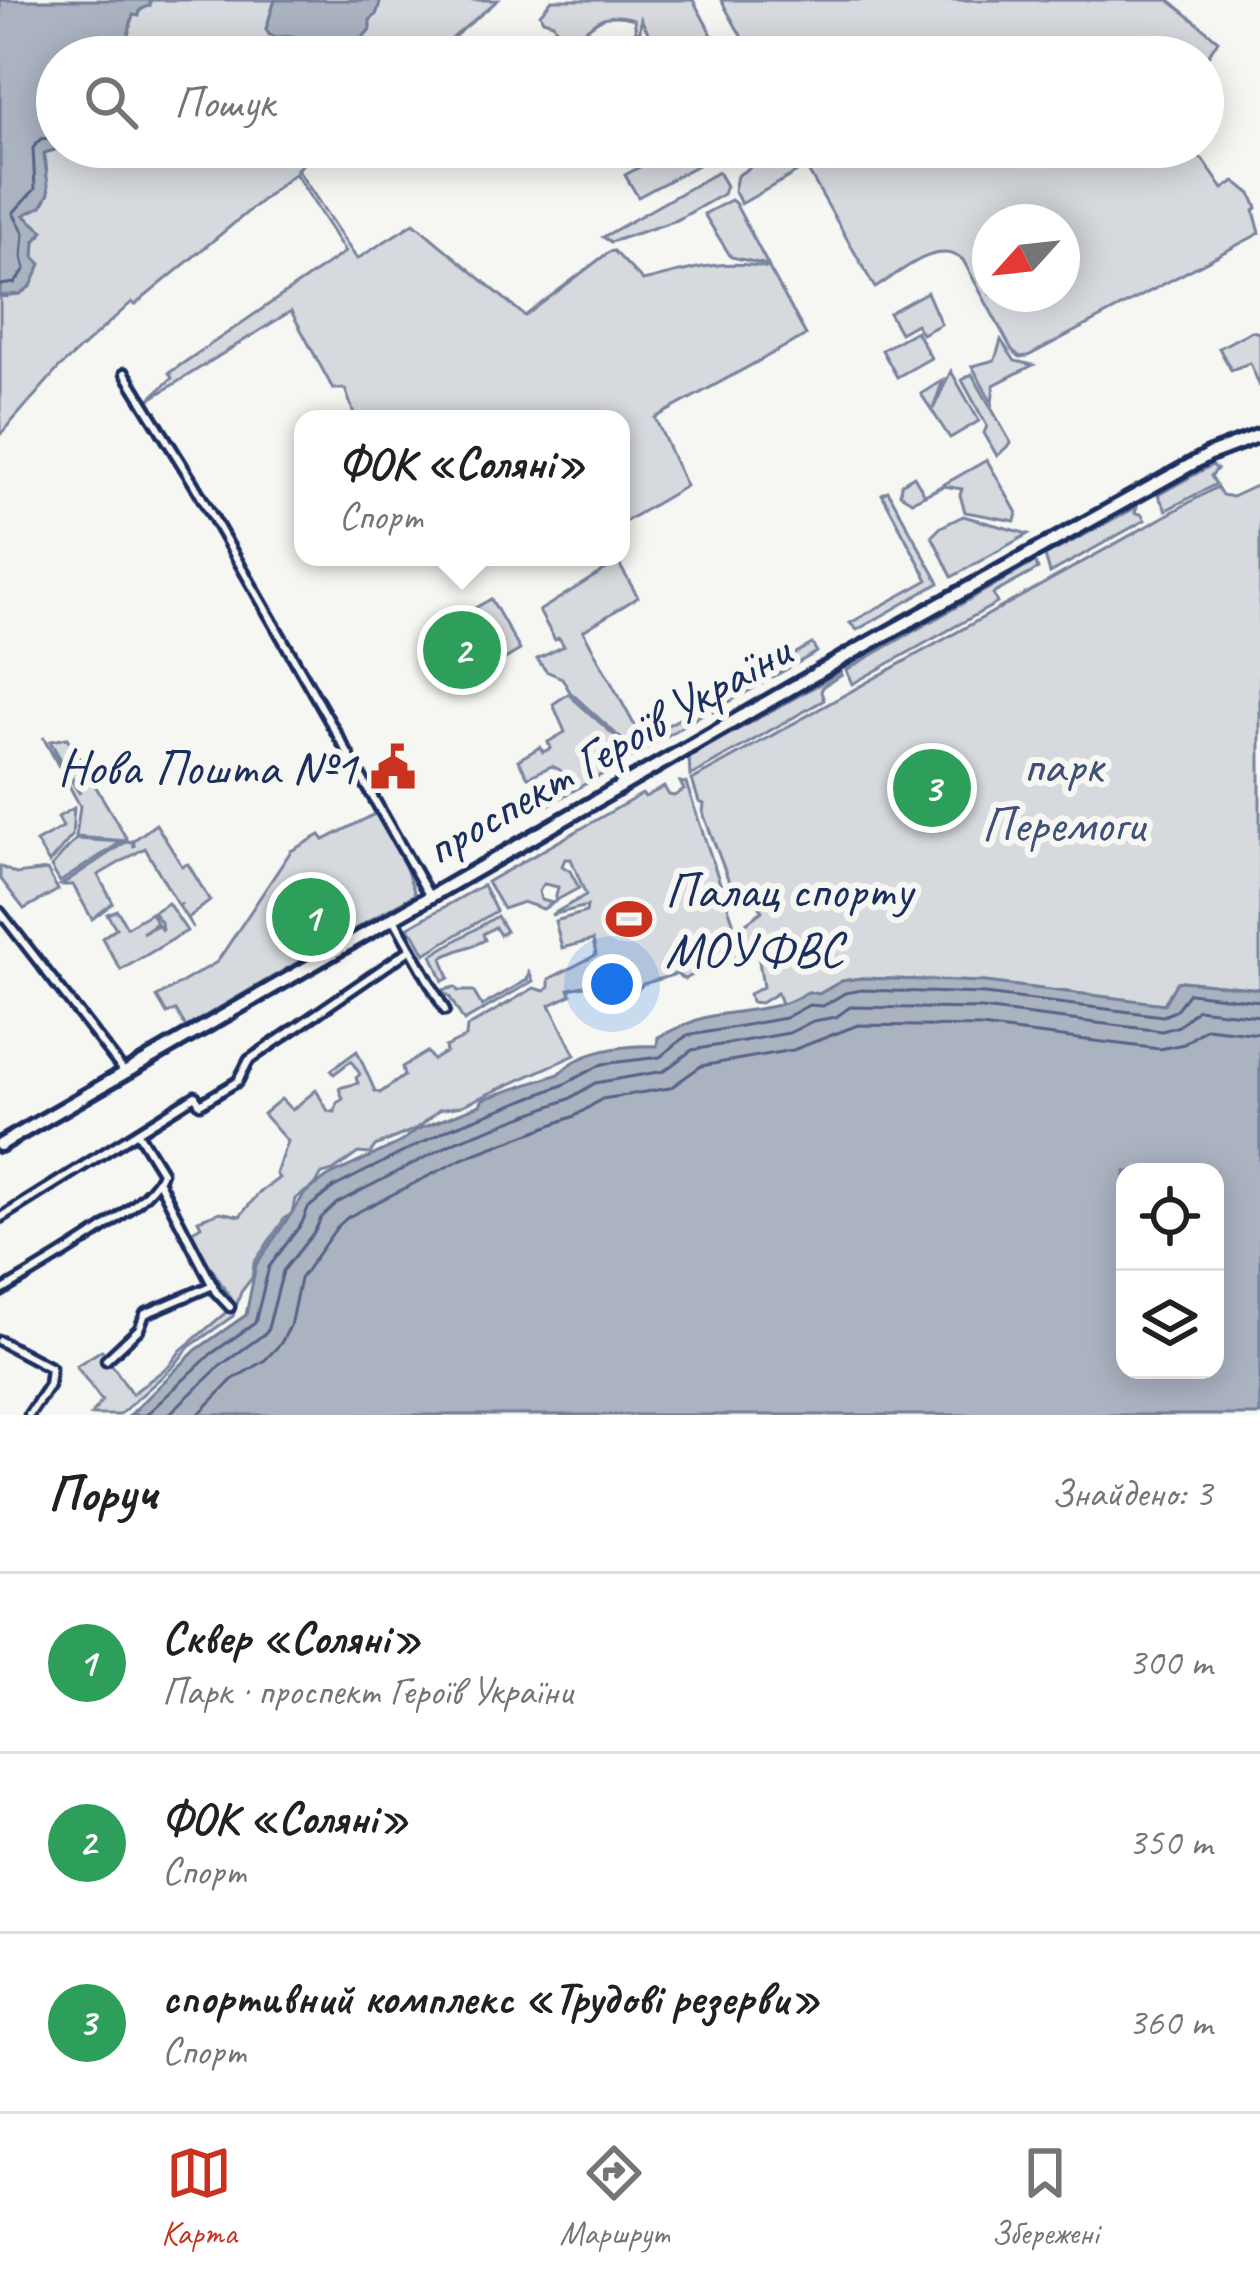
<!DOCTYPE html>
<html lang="uk">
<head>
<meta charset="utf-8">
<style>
  :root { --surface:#fff; --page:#f6f6f6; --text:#202124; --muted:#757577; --line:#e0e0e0; --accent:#c8321e }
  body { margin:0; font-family:Caveat,sans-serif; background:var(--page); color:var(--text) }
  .controls { position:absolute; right:36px; bottom:36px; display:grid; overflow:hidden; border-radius:24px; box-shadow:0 6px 30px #0003 }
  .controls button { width:108px; height:108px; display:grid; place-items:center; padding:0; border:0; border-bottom:3px solid var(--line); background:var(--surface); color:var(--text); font:60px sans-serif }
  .compass { position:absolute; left:972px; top:204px; width:108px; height:108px; border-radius:50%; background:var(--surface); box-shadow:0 6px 30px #0003; rotate:243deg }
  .you { position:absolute; left:612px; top:984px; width:42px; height:42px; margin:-30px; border:9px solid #fff; border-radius:50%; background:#1a73e8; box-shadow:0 0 0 18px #1a73e833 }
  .badge { display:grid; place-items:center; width:78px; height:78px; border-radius:50%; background:var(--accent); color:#fff; font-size:39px; font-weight:700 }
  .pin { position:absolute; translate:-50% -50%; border:6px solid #fff; box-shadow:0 3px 12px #0006 }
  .popup { position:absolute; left:294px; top:410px; width:336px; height:156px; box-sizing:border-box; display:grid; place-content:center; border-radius:24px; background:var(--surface); filter:drop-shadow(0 3px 9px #0005); font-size:39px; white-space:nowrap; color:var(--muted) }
  .popup b { font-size:45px; color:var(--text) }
  .popup::after { content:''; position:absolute; left:50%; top:100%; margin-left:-24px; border:24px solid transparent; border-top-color:var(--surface) }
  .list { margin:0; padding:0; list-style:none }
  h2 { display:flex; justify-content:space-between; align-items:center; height:156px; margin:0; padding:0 48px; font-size:51px }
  h2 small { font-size:39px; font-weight:400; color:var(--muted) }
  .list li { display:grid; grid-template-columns:78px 1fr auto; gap:36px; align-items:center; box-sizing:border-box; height:180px; padding:0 48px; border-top:3px solid var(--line) }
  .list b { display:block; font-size:45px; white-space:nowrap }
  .list p { margin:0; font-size:39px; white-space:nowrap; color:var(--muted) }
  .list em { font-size:39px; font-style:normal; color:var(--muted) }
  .icon { flex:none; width:66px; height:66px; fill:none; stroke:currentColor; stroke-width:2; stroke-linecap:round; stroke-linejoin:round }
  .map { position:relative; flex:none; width:1260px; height:1415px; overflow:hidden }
  .search { position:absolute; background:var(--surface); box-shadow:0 6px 30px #0003; left:36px; right:36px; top:36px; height:132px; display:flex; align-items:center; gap:30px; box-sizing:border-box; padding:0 42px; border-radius:66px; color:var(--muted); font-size:45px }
  .sheet { height:696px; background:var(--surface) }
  nav { display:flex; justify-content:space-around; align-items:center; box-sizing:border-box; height:168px; border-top:3px solid var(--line); background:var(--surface); font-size:33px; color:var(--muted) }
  nav a { display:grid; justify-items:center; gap:6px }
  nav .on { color:var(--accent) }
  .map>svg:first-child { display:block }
  .green { fill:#d6d9dd; stroke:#78849e; stroke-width:3; fill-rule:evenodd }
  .water { fill:#abb2c0; stroke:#717e99; stroke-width:3; fill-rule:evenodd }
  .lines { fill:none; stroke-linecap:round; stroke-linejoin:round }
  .shore { stroke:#556385; stroke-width:3 }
  .street-casing { stroke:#1b2f5e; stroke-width:15 }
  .highway-casing { stroke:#1b2f5e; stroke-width:20 }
  .street { stroke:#f6f6f2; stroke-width:6 }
  .highway { stroke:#f6f6f2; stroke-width:10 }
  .labels { text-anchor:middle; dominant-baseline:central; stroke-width:12; stroke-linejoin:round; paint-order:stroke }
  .street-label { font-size:51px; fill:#1b2f5e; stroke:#f6f6f2 }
  .park-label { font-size:51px; fill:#405177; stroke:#f6f6f2 }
  .poi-label { font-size:51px; fill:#1b2f5e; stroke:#f6f6f2; text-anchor:end }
</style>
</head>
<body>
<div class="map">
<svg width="1260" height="1415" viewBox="0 0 1260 1415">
  <rect width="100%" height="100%" fill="#f6f6f2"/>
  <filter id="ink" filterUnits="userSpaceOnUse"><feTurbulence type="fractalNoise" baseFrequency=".00833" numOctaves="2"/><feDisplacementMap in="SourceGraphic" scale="24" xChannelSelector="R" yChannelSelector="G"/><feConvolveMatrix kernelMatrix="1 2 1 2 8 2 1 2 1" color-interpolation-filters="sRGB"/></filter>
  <g filter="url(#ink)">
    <!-- green -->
    <g class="green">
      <polygon points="150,0 275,0 266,29 269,35 294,36 301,55 310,57 115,57 131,42 128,35 133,14 150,5"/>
      <polygon points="381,0 498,0 430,57 346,57 370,29 369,20"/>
      <path d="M552 0H693L724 57H661L641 19 640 31 636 32 634 19C594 7 592 34 563 43L553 23 543 20 540 14Z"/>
      <polygon points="721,0 1169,0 1218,40 1203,64 1203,57 753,57"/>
      <path d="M64 147H322L297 169 357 259 414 223 525 316 609 252 614 251 643 281C688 270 723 258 769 268L806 335 655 418 686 486 621 524V419H356L345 389H333L291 311 147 401 172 378 169 373 345 252 295 173 135 305 132 302 58 369 0 435V296L7 297 34 257 35 241 41 235 24 216C44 202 51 178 44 153Z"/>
      <polygon points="676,147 705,147 711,158 638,197 625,175"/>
      <path d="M780 147H1185L1203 160 1223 189 1235 181 1251 194 1257 208 1254 211 1260 233 1028 356 1020 357 1012 350 963 260C937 238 900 273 875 288L806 167 741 204 734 190 737 176ZM990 222H1062V294H990Z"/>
      <polygon points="718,172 726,186 723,194 677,220 611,242 603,237"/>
      <polygon points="731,200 735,203 768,265 731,257 704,214"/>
      <polygon points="927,292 941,324 922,334 916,324 900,333 889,313"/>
      <polygon points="916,331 931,358 897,377 882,350"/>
      <polygon points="1251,331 1260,333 1260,387 1250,363 1231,370 1219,348"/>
      <polygon points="1001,340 1015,361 1033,365 994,385 992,403 972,366 995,360"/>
      <polygon points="951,371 979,421 950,438 921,394 943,380 933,409"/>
      <polygon points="972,374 1011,443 997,456 984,433 987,426 962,380"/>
      <polygon points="987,460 1017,513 1015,521 965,512 960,495 962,489 944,486 912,501 900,494 901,484 914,476 925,495"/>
      <polygon points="1212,465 1217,469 1211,476 1216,484 1166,510 1158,495"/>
      <polygon points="1260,484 1260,989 1182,981 1177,982 1164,1004 985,982 861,978 842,981 819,994 808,992 782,1006 777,993 761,1003 751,1002 749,994 763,987 758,954 749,948 742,926 762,911 748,886 733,892 703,813 704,804 699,802 692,780 1217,487 1222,495 1232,497"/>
      <polygon points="888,491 939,583 857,630 850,623 928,580 882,494"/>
      <polygon points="1137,507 1135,513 1141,514 1145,520 1050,573 1045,556"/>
      <polygon points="963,516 1028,534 952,577 932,536 941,527"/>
      <polygon points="601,557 615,557 638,597 583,631 642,739 701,707 704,713 638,754 570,692 562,678 546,671 537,659 564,646 559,638 555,640 539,611 606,569"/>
      <polygon points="1035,562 1038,569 993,594 997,603 852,684 846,670"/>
      <polygon points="491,599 520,650 502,661 473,609"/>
      <polygon points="812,644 817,652 713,711 708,703"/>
      <polygon points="841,672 842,675 823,686 821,692 824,700 690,776 689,757"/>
      <polygon points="568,694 636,755 545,807 538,795 565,780 560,770 552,766 528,777 518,760 540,747 543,752 551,748 548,742 565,732 553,704"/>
      <polygon points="43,737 80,794 75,784 81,775 74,782 50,741 67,738 128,841 76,837 80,806"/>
      <polygon points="680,782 686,783 738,936 739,963 733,957 684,979 676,974 643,984 634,994 629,977 569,989 571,995 550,1005 575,1055 461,1106 439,1110 418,1128 375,1146 370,1154 358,1153 333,1171 322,1174 315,1185 295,1199 292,1214 285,1218 254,1263 252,1278 241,1292 233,1316 189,1347 174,1366 119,1415 91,1415 102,1401 76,1366 102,1350 132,1394 170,1365 181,1350 235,1305 189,1233 201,1226 198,1220 220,1212 240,1216 259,1193 279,1178 276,1174 287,1141 263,1114 281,1099 292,1110 316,1090 328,1111 335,1112 337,1103 343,1099 339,1088 358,1083 356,1078 360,1074 351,1061 334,1074 331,1070 357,1051 375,1091 380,1093 404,1076 402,1067 427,1052 433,1060 446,1052 445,1047 466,1037 467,1027 534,988 545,991 549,987 549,979 596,955 593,940 562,948 555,921 586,912 587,906 551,915 586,895 571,859 565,859 562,866 570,871 579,888 555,901 558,887 544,884 539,891 541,900 553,903 543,909 523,902 503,909 487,882 642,794 645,797 664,787 669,795 674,796 684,790"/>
      <polygon points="74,808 72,836 49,863 36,842 63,827 58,817"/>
      <polygon points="377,813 401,854 415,894 186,1027 176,1010 167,1014 157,997 217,962 291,851 320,835 324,840"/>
      <polygon points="156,824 182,866 188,864 210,901 188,918 193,928 179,906 182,903 178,905 145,848 98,875 113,903 92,919 73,885 61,885 124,843 132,841 134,847 134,840"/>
      <polygon points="76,839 121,842 60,882 51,867"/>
      <polygon points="0,866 16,874 47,870 58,890 24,909 0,878"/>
      <polygon points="483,885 496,911 425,954 414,934 407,928"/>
      <polygon points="168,903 187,931 121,970 102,938 116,928 107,914 117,910 127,927 151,913 157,923 142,933 158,925 162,931 161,922 153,912"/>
      <path d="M497 916 506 931 500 935 495 927 483 934 485 940C473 947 459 948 442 958L449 978 443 981 432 955Z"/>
      <polygon points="529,972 533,981 464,1021 449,996 439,991 455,987 458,991 473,991 482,1006 527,980"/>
    </g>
    <!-- water -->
    <g class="water">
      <polygon points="0,0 150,0 150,5 140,10 139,16 133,15 128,35 132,42 115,57 57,57 57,147 64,147 44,153 49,193 42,206 24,215 43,231 35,241 34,257 41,264 31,286 20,294 0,296"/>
      <path d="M275 0H381L376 15 370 20V29L346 57 301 55 294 36C281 36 273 41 266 29Z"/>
      <path d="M861 978 985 982 1164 1004 1177 982 1182 981 1260 989V1415H130L196 1350 246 1315 256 1265 306 1192 329 1176 401 1142 416 1130 480 1105 483 1099 559 1074C580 1050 625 1045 657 1046L658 1037C673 1030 687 1023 703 1018 741 1008 775 1013 808 992L819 994 842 981ZM1215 1172V1370H1125V1172Z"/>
    </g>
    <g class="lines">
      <!-- shore -->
      <g class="shore">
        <polyline points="0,285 15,283 25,269 22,257 24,233 13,213 35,189 33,148 41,139 57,137"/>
        <polyline points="146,1415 211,1354 255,1323 269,1267 302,1223 308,1208 334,1187 451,1128 563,1085 602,1064 660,1057 686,1036 785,1018 809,1005 823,1006 845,993 862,990 984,994 1163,1016 1175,1011 1189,993 1260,1001"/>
        <polyline points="168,1415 220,1366 267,1332 283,1271 315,1231 321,1218 337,1203 457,1141 569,1099 595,1083 664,1071 692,1050 789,1033 813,1021 836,1017 850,1007 982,1009 1162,1031 1179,1026 1197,1009 1260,1016"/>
        <polyline points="198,1415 232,1380 265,1360 281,1343 290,1326 300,1279 337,1227 348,1217 464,1158 575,1116 602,1099 670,1088 701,1066 793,1050 858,1025 981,1027 1160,1049 1184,1044 1206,1028 1260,1034"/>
      </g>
      <!-- street casing -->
      <g class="street-casing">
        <g id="street">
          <polyline points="125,373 194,484 430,897"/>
          <polyline points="0,912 125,1073"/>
          <polyline points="393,917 445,1010"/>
          <polyline points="159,1182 216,1292 230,1307"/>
          <polyline points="0,1218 195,1096 200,1104 238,1081 249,1060 411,949"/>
          <path d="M0 1292C34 1271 153 1206 162 1172L138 1133"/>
          <polyline points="0,1341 51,1368 49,1385 29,1415"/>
          <polyline points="106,1360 139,1329 145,1314 213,1285"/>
        </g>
      </g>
      <!-- highway casing -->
      <g class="highway-casing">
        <polyline id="highway" points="0,1145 852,653 1210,454 1260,435"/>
      </g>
      <!-- street -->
      <use href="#street" class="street"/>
      <!-- highway -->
      <use href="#highway" class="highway"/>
    </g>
  </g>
  <!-- icons -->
  <defs>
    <g id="civic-bare" transform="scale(3.6)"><path d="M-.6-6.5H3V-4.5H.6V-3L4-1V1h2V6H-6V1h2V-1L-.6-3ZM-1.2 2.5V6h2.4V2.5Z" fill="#c8321e" stroke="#f6f6f2" stroke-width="2.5" paint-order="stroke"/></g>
    <g id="stadium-bare" transform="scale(3.6)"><path d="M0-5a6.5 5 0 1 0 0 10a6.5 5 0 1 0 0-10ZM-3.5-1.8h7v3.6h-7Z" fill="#c8321e" stroke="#f6f6f2" stroke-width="2.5" paint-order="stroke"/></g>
  </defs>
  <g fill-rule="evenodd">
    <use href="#civic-bare" x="393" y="767"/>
    <use href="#stadium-bare" x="629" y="919"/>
  </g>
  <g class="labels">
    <!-- street labels -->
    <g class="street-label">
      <text transform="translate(607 749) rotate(-30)">проспект Героїв України</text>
    </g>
    <!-- park labels -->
    <g class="park-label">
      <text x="1063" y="765">парк<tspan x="1063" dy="59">Перемоги</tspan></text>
    </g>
    <!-- poi labels -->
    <g class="poi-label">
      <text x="357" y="767">Нова Пошта №1</text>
      <text x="665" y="890" text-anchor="start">Палац спорту<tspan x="665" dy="59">МОУФВС</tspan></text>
    </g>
  </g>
</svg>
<div class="controls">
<button><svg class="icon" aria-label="locate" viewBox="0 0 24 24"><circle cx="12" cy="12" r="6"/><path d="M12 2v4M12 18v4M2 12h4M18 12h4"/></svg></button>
<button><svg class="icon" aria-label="layers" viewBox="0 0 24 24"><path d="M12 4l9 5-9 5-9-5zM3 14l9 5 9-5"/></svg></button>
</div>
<svg class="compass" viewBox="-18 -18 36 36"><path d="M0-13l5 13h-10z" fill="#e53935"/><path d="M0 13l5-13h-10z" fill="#757577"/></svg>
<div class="you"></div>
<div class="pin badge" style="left:311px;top:917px;background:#2e9e5b">1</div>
<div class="pin badge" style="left:462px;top:650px;background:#2e9e5b">2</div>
<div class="popup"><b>ФОК «Соляні»</b>Спорт</div>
<div class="pin badge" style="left:932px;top:788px;background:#2e9e5b">3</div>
<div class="search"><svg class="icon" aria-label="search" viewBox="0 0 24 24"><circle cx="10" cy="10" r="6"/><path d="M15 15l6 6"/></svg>Пошук</div>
</div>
<section class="sheet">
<h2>Поруч<small>Знайдено: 3</small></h2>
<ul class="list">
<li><span class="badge" style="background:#2e9e5b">1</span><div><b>Сквер «Соляні»</b><p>Парк · проспект Героїв України</p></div><em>300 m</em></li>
<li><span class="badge" style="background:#2e9e5b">2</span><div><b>ФОК «Соляні»</b><p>Спорт</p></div><em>350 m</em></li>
<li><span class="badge" style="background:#2e9e5b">3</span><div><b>спортивний комплекс «Трудові резерви»</b><p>Спорт</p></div><em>360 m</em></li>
</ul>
</section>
<nav>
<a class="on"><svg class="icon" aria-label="map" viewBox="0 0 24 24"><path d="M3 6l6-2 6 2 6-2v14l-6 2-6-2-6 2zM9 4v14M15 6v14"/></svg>Карта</a>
<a><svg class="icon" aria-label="directions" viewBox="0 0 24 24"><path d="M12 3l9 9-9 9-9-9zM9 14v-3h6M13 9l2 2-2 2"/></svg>Маршрут</a>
<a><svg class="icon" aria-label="saved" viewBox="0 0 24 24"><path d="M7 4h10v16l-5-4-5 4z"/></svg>Збережені</a>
</nav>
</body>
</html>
